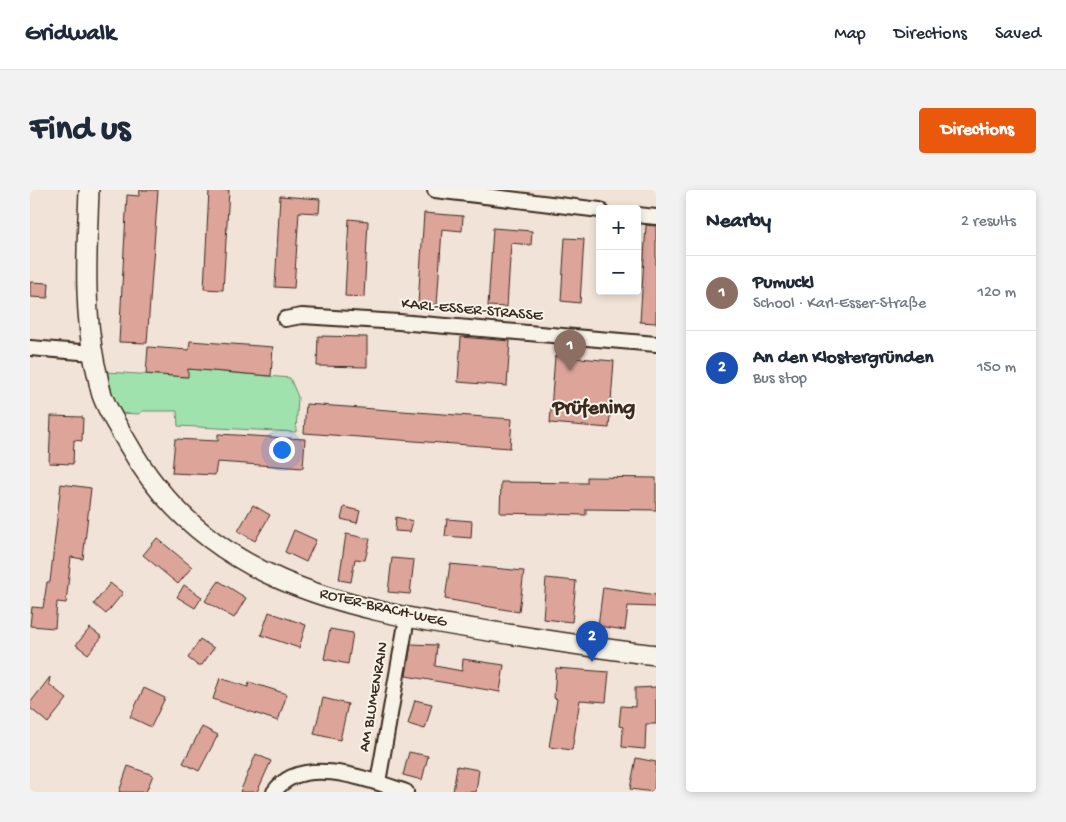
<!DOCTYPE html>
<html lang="en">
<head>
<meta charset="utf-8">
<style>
  :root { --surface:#fff; --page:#f2f2f3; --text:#1f2937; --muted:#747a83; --line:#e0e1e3; --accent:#ea580c }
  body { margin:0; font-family:"Gochi Hand",sans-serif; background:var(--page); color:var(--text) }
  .controls { position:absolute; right:15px; top:15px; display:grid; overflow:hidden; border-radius:5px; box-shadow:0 2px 8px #0003 }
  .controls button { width:45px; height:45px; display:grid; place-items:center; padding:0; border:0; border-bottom:1px solid var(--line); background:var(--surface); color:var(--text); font:25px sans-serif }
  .you { position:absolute; left:251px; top:259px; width:18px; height:18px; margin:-12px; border:4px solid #fff; border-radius:50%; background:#1a73e8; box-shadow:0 0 0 8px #1a73e833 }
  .badge { display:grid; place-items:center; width:32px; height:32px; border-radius:50%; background:var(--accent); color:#fff; font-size:16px; font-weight:700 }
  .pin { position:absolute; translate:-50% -41px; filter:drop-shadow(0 1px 2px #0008) }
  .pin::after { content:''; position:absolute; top:26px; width:18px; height:15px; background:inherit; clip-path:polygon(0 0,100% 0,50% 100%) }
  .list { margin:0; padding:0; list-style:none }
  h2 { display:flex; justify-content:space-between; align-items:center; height:65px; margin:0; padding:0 20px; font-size:21px }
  h2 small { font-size:16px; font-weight:400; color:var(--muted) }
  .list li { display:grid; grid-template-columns:32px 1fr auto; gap:15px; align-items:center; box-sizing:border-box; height:75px; padding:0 20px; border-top:1px solid var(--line) }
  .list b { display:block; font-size:19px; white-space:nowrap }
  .list p { margin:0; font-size:16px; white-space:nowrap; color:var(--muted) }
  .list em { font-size:16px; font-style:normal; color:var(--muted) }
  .map { position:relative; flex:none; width:626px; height:602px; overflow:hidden; border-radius:5px }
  header { display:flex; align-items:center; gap:30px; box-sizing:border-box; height:70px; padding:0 25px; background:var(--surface); border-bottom:1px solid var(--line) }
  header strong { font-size:24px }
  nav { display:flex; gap:28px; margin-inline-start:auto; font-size:18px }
  .intro { display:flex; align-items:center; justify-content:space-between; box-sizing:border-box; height:120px; padding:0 30px }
  h1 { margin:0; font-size:35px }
  .button { padding:12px 22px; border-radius:5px; background:var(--accent); color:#fff; font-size:18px; font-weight:700 }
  main { display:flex; gap:30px; padding:0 30px }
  aside { flex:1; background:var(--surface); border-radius:5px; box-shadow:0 2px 8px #0003 }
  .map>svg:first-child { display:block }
  .green { fill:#9fe2ad; stroke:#6d8666 }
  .building { fill:#dda49a; stroke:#3b2a1e }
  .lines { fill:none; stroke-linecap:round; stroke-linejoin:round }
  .street-casing { stroke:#3b2a1e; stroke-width:18 }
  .secondary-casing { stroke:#3b2a1e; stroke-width:22 }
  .street { stroke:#f7f3e8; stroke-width:14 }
  .secondary { stroke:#f7f3e8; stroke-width:19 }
  .labels { text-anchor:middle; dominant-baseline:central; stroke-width:4; stroke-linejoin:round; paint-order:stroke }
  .street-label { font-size:16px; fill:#3b2a1e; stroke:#f7f3e8 }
  .district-label { font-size:21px; font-weight:bold; fill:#3b2a1e; stroke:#f7f3e8 }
</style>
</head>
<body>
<header>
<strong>Gridwalk</strong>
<nav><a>Map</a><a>Directions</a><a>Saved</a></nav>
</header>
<div class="intro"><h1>Find us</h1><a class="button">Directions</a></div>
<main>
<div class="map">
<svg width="626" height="602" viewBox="0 0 626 602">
  <rect width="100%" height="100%" fill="#f2e3d8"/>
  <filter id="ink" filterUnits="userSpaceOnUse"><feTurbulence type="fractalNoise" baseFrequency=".02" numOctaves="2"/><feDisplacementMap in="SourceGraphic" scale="10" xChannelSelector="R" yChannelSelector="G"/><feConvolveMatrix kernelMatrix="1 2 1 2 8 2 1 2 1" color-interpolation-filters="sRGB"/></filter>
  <g filter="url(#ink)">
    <!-- green -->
    <polygon class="green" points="158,179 260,188 268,207 266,242 148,236 147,221 112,221 110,224 88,223 76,182 157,187"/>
    <!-- building -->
    <g class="building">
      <polygon points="110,0 128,0 117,153 89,152 97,5 109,6"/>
      <polygon points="179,0 199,0 193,100 174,99"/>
      <polygon points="250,6 290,9 289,23 269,22 264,98 245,97"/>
      <polygon points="394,23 433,26 432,41 412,39 407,115 388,114"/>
      <polygon points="319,29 338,31 334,107 315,106"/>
      <polygon points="616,35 626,36 626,133 610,132"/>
      <polygon points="463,38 502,41 501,55 481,53 477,117 458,116"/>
      <polygon points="535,48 554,49 550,113 531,111"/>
      <polygon points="0,92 19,93 18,108 0,107"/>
      <polygon points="288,146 337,147 337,177 287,176"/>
      <polygon points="431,147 480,151 477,196 428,192"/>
      <polygon points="160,151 243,157 241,186 158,179 158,187 116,184 118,157 159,160"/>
      <polygon points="525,166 584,171 579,238 520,233"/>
      <polygon points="276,214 482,229 480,258 274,243"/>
      <polygon points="21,226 53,227 52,251 44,250 43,274 19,273"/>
      <polygon points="188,244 275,249 273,278 187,272 185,285 142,283 145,249 188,251"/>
      <polygon points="557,287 626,288 626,320 556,319 556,325 470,323 471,292 557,293"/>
      <polygon points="31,294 61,298 53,369 41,367 36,413 27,412 25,438 0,436 2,417 13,418 17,392 20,392"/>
      <polygon points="223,315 240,325 225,351 208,341"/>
      <polygon points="314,317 330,321 327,333 311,329"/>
      <polygon points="366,327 383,331 380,342 365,341"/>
      <polygon points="417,329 442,331 441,348 415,346"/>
      <polygon points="264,340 286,350 276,372 255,362"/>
      <polygon points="316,344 340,349 335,370 325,369 321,392 309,390"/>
      <polygon points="127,348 162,377 148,394 113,365"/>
      <polygon points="362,368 384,370 380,404 358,402"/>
      <polygon points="420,374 494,381 489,422 415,409"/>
      <polygon points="516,388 546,391 542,432 513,429"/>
      <polygon points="189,391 216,408 204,428 175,411"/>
      <polygon points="80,393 93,403 76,424 64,414"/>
      <polygon points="154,395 172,407 165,418 147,407"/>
      <polygon points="573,397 626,405 626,417 598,416 595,440 568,436"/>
      <polygon points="239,422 276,435 269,458 231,445"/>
      <polygon points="60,438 72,447 58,464 46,455"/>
      <polygon points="300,439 323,443 318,474 294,469"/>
      <polygon points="170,449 184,458 172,475 167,475 158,468"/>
      <polygon points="381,454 407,455 405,476 432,481 433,469 474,475 470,502 376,486"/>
      <polygon points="526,478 579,482 576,512 550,510 542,560 519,557 527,509 524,508"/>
      <polygon points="20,487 19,494 37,509 18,533 0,518 0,513"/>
      <polygon points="190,488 218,497 219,492 257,504 248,531 183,509"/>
      <polygon points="626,497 626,534 616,534 615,559 592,557 593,537 589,536 591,516 605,517 605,498"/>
      <polygon points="114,498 135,508 121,537 100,527"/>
      <polygon points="293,508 318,514 310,550 284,544"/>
      <polygon points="385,510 402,514 395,539 378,534"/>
      <polygon points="172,537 188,545 169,581 153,573"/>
      <polygon points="379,562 398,566 392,590 373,585"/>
      <polygon points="226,564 241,571 227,602 210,602"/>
      <polygon points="606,568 626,572 624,602 600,599"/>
      <polygon points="98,576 123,585 116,602 89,602"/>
      <polygon points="427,576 449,580 446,602 423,602"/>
    </g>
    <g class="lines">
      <!-- street casing -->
      <g class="street-casing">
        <g id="street">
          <polyline points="405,0 570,20"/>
          <polyline points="607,25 626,27"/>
          <polyline points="255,129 272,126 369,132 626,154"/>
          <polyline points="0,158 63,163"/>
          <polyline points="348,592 377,428"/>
          <path d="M244 602C271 563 340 590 376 602"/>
        </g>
      </g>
      <!-- secondary casing -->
      <g class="secondary-casing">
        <path id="secondary" d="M59 0C57 59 53 117 65 175 68 185 69 196 72 205 78 222 89 238 98 254 173 389 311 418 452 440 510 449 568 459 626 465"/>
      </g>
      <!-- street -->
      <use href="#street" class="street"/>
      <!-- secondary -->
      <use href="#secondary" class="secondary"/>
    </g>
  </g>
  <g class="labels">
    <!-- street labels -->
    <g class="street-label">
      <text transform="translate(442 121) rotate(5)">KARL-ESSER-STRASSE</text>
      <text transform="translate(353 419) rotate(13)">ROTER-BRACH-WEG</text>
      <text transform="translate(345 507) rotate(-80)">AM BLUMENRAIN</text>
    </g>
    <!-- district labels -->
    <g class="district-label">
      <text x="564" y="219">Prüfening</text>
    </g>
  </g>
</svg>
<div class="controls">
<button>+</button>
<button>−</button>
</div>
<div class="you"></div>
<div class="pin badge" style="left:540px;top:181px;background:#8d6e63">1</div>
<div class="pin badge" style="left:562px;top:472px;background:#1a4fb4">2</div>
</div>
<aside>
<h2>Nearby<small>2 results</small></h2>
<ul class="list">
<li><span class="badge" style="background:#8d6e63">1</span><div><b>Pumuckl</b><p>School · Karl-Esser-Straße</p></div><em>120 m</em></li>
<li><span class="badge" style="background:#1a4fb4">2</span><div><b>An den Klostergründen</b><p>Bus stop</p></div><em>150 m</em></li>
</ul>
</aside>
</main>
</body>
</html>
